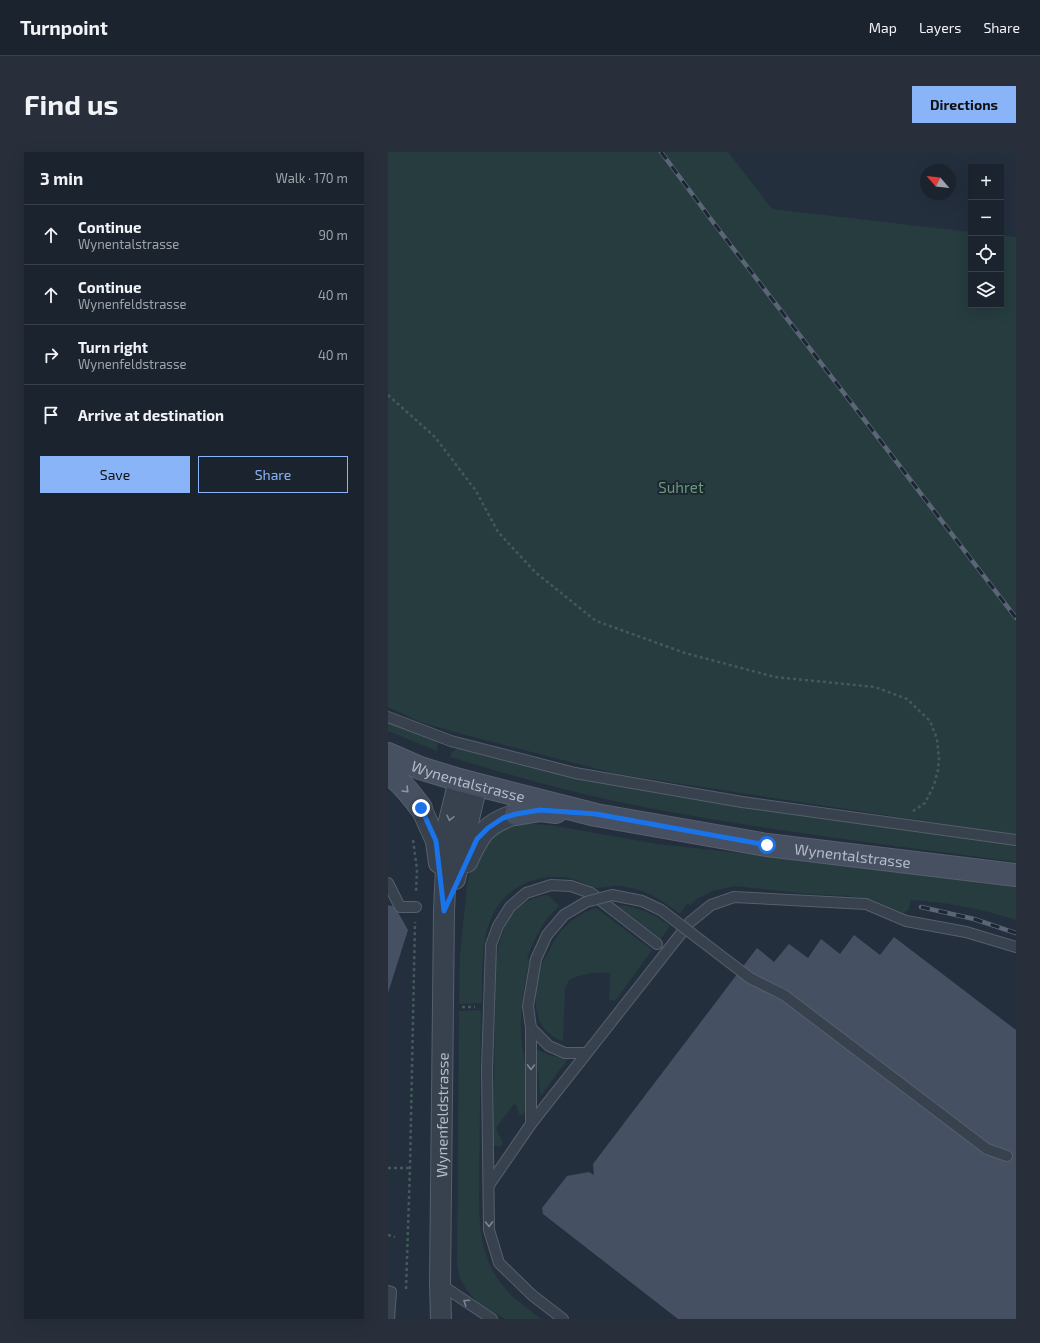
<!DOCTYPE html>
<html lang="en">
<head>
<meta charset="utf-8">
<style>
  :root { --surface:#1b232e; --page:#282f3a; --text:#f1f3f6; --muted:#a0a4aa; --line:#39404a; --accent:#8ab4f8 }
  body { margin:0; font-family:"Exo 2",sans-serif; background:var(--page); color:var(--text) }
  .controls { position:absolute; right:12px; top:12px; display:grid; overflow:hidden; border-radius:0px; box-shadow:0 4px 16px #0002 }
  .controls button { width:36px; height:36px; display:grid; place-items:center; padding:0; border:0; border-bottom:1px solid var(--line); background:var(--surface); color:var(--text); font:20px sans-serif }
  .compass { position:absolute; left:532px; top:12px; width:36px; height:36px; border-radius:50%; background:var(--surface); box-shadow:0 4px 16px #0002; rotate:298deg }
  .stop { position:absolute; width:12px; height:12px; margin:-9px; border:3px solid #1a73e8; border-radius:50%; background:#fff }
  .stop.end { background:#1a73e8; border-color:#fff; box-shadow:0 1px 4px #0008 }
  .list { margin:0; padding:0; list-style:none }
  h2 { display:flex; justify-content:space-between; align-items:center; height:52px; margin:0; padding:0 16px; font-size:17px }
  h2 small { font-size:13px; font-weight:400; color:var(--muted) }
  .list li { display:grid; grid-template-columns:26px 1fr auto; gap:12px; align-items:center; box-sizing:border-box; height:60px; padding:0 16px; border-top:1px solid var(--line) }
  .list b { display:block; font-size:15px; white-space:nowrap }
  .list p { margin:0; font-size:13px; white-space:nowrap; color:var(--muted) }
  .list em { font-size:13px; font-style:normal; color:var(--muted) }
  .actions { display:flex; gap:8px; padding:12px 16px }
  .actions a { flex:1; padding:9px 0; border:1px solid var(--accent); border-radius:0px; text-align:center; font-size:14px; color:var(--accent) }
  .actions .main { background:var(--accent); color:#111 }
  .icon { flex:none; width:22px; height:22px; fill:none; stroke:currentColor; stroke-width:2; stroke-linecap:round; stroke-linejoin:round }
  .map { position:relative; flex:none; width:628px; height:1167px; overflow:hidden; border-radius:0px }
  header { display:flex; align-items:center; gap:24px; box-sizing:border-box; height:56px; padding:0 20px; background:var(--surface); border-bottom:1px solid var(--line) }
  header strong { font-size:19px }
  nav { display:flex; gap:22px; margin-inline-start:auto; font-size:14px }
  .intro { display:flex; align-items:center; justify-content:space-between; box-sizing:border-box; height:96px; padding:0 24px }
  h1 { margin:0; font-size:28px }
  .button { padding:10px 18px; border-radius:0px; background:var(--accent); color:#111; font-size:14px; font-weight:700 }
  main { display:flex; gap:24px; padding:0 24px }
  aside { flex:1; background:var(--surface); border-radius:0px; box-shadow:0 4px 16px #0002 }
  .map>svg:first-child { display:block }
  .green { fill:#263c3f }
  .building { fill:#455162 }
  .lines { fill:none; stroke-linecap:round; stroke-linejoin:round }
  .lane-casing { stroke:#565f6c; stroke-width:12 }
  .street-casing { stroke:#565f6c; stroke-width:22 }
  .secondary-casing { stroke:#565f6c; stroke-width:24 }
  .path { stroke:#44595c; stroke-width:2.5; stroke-dasharray:3 3; stroke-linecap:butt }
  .lane { stroke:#38414e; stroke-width:10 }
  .street { stroke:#38414e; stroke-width:20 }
  .secondary { stroke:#465061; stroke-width:22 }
  .rail-casing { stroke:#5a6575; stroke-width:4.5 }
  .rail { stroke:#1d2633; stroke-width:3; stroke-dasharray:9; stroke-linecap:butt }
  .lane-bridge-casing { stroke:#565f6c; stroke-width:12; stroke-linecap:butt }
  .lane-bridge { stroke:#38414e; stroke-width:10 }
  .oneway { stroke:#8e96a5 }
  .oneway2 { stroke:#7c8592 }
  .route { stroke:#1a73e8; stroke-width:5 }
  .labels { text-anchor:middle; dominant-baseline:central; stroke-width:4; stroke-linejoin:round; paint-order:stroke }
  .park-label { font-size:15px; fill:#6b9a76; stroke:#1d2633 }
  .street-label { font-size:15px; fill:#b4bcc9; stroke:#1d2633 }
</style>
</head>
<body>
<header>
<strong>Turnpoint</strong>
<nav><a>Map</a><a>Layers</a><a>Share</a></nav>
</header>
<div class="intro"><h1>Find us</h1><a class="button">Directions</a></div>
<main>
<aside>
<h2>3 min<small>Walk · 170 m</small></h2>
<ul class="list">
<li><svg class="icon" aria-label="ahead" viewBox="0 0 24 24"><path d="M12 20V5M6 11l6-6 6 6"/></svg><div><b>Continue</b><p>Wynentalstrasse</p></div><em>90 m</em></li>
<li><svg class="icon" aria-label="ahead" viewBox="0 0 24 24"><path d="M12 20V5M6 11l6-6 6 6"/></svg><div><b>Continue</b><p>Wynenfeldstrasse</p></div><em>40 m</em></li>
<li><svg class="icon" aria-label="right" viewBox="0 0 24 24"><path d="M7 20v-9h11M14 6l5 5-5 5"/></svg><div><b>Turn right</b><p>Wynenfeldstrasse</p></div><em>40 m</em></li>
<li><svg class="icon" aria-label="arrive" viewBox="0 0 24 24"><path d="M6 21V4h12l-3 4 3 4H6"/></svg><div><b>Arrive at destination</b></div></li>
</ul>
<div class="actions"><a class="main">Save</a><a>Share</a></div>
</aside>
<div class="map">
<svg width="628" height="1167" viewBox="0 0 628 1167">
  <rect width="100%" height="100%" fill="#242f3e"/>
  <!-- green -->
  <g class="green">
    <polygon points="0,0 340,0 384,57 583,80 583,153 613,153 613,83 628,85 628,683 229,622 70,581 32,570 0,555"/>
    <polygon points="0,569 46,588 50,592 49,599 0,579"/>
    <path d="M69 596H73C130 611 186 627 244 637 371 660 500 675 628 693V710C496 692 362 677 231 650 174 638 118 622 62 605L64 600Z"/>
    <path d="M134 671 167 674 270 692 315 697 628 732V768C593 757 559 750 523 748L520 758 515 761 483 747 460 744 419 742 347 734 324 739 309 747 302 753 299 751 292 762C273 747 253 735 229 734 223 734 209 737 205 736 198 733 193 729 185 727 169 723 153 724 138 731 89 753 95 806 94 851L71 852 72 802 79 734 83 715 94 691 123 672Z"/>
    <path d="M160 743 171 754C155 768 147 785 139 806L142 807C136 832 132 857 133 883 135 906 145 942 135 963L132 964 128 953 126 952 108 976 115 992 111 995 106 993 105 988 108 810C111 787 119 758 142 748 147 745 154 744 160 743Z"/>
    <path d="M230 753C249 754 268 763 282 774L273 787 233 756Z"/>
    <path d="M208 756 264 798 227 849 221 847 222 821C206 820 196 821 181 828L177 837 175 889C164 886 156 879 151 868 146 851 145 826 154 811 156 808 157 806 159 803 163 795 167 786 173 779 183 768 194 760 208 756Z"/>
    <path d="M93 858 91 1044C91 1083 95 1115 124 1144 133 1152 144 1159 153 1167H117L90 1151 78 1137 72 1126 69 1113 71 859Z"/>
    <polygon points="148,897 161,903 180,907 154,942 152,942"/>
  </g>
  <!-- building -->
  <g class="building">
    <polygon points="0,753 7,755 20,778 0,841"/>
    <polygon points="466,783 492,803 506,785 628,878 628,1167 290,1167 155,1062 154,1056 179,1024 201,1020 206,1023 205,1012 369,796 386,810 401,792 420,806 433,787 452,802"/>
  </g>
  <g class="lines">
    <!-- lane casing -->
    <g class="lane-casing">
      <g id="lane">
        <polyline points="0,565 63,589 187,621 354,650 628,688"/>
        <polyline points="0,731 12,755 28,755"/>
        <polyline points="148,807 140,854 143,876 161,894 177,901 198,901"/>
        <polyline points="362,826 396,843 599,997 619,1004"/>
        <polyline points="143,972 143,876"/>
        <polyline points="101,1033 143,972 302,770 323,753 346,745 478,752 518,769 578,780 628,795"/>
        <polyline points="52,1132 104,1167"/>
        <polyline points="0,1139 3,1140 1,1167"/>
        <polyline points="175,1167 144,1143 111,1111 101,1078 99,918 103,793 110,774 122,755 138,741 163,733 183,734 203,741 269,792"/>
      </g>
    </g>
    <!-- street casing -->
    <g class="street-casing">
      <g id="street">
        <polyline points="33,656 48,689 51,711"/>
        <path d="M79 710C92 682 97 672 128 662"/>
        <polyline points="67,727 89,632"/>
        <path id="s1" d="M53 1167 52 1132 56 759 60 673 71 628"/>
      </g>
    </g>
    <!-- secondary casing -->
    <g class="secondary-casing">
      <g id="secondary">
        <path id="s2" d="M0 602 32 616 71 628 208 663 379 693 628 723"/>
        <path d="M0 621C13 629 24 644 33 656"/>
        <polyline points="128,662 153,658 168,660"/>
      </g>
    </g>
    <!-- path -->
    <g class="path">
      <polyline points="0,243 47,285 88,339 110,380 147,420 208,469 297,501 387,525 487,535 519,547 542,569 549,587 551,606 550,618 546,633 537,651 525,659"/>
      <polyline points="25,688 29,717 28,741"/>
      <polyline points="74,855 87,855"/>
      <polyline points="0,1016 22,1016"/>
      <polyline points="0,1083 7,1085"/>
      <polyline points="18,1137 22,1016 27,770"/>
    </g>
    <!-- lane -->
    <use href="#lane" class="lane"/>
    <!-- street -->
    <use href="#street" class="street"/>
    <!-- secondary -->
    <use href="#secondary" class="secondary"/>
    <!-- rail casing -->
    <g class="rail-casing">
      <g id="rail">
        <polyline points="273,0 325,70 628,466"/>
        <polyline points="533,755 586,767 628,781"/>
      </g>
    </g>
    <!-- rail -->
    <use href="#rail" class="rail"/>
    <!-- lane-bridge casing -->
    <g class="lane-bridge-casing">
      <polyline id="lane-bridge" points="148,807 159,783 176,763 198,750 224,743 254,749 273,758 362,826"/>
    </g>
    <!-- lane-bridge -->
    <use href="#lane-bridge" class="lane-bridge"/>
  </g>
  <!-- one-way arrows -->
  <defs><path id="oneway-chevron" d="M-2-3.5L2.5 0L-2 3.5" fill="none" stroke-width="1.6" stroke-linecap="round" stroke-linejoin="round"/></defs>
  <use class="oneway" href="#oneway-chevron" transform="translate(18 638) rotate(46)"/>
  <g class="oneway2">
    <use href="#oneway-chevron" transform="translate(62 666) rotate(103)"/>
    <use href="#oneway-chevron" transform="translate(143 915) rotate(91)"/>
    <use href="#oneway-chevron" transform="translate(101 1072) rotate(89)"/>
    <use href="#oneway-chevron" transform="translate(78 1150) rotate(-146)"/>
  </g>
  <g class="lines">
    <!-- route -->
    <polyline class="route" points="33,656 48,689 56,759 89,687 100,676 115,666 128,662 152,658 208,662 379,693"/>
  </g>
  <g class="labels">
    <!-- park labels -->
    <g class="park-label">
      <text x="293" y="335">Suhret</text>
    </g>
    <!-- street labels -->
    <g class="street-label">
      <text stroke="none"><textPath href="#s2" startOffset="85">Wynentalstrasse</textPath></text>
      <text stroke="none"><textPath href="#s2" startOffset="477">Wynentalstrasse</textPath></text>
      <text stroke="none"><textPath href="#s1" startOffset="204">Wynenfeldstrasse</textPath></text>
    </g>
  </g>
</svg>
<div class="controls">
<button>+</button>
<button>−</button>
<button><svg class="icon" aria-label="locate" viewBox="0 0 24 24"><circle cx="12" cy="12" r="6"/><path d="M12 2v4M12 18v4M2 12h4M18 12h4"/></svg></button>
<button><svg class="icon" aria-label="layers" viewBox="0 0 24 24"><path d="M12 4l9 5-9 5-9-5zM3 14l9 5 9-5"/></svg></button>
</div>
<svg class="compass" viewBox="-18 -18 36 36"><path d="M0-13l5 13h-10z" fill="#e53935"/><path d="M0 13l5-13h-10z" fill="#a0a4aa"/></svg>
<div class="stop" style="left:379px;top:693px"></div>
<div class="stop end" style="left:33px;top:656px"></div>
</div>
</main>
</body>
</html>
